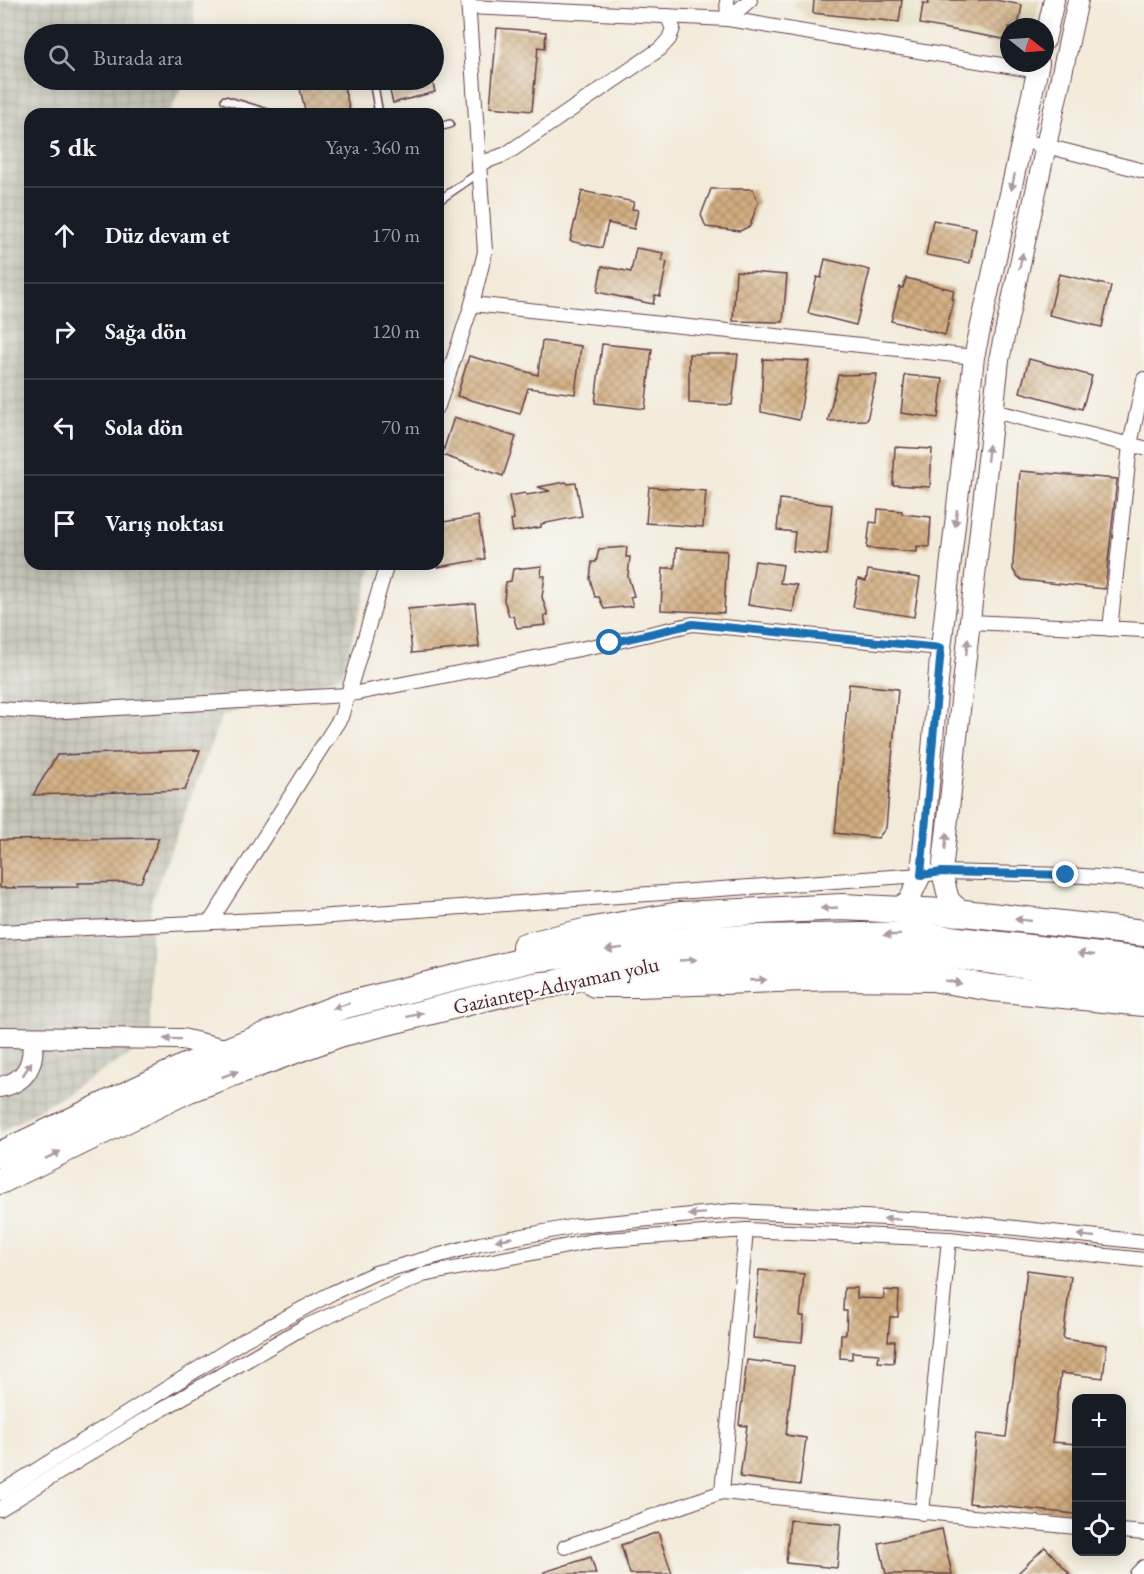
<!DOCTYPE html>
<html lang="tr">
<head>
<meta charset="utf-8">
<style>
  :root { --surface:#171b24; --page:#242831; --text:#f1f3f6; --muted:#9ea1a6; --line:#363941 }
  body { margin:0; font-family:"EB Garamond",serif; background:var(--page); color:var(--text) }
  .controls { position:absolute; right:18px; bottom:18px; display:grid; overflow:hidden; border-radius:12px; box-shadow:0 3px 15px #0003 }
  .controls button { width:54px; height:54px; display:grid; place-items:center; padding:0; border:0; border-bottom:2px solid var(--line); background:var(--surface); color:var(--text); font:30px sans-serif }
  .compass { position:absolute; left:1000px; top:18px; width:54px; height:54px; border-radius:50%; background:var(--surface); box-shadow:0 3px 15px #0003; rotate:107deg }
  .stop { position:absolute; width:18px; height:18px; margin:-14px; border:4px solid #1f6fb2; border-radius:50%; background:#fff }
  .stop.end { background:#1f6fb2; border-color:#fff; box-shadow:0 2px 6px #0008 }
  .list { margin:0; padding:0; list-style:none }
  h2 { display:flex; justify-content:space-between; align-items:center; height:78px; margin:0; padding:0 24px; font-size:26px }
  h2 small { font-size:20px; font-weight:400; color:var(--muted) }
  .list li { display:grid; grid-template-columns:39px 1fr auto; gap:18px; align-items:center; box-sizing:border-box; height:96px; padding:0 24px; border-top:2px solid var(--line) }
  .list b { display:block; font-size:22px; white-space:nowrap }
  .list em { font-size:20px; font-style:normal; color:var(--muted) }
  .icon { flex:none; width:33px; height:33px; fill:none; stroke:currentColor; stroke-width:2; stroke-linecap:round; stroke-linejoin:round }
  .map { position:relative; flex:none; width:1144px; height:1574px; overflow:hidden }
  .search { position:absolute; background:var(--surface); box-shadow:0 3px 15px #0003; left:24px; top:24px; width:420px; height:66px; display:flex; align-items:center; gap:15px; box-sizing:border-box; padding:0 21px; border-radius:33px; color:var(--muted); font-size:22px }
  .panel { position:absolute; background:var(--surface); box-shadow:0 3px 15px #0003; left:24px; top:108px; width:420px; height:462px; border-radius:18px }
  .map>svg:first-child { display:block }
  .built { fill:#e3dbba }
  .industrial { fill:url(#industrial-grid) }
  .building { fill:url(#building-cross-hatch) }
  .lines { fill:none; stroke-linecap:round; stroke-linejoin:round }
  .lane-casing { stroke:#633e45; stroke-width:10 }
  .street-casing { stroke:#633e45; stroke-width:16 }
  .secondary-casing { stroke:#633e45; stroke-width:22 }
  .highway-casing { stroke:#633e45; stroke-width:28 }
  .lane { stroke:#fff; stroke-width:7 }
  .street { stroke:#fff; stroke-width:14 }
  .secondary { stroke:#fff; stroke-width:20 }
  .highway { stroke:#fff; stroke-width:26 }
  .oneway { fill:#ae9aa0 }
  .route { stroke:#1f6fb2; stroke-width:8 }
  .labels { text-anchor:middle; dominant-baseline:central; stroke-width:4.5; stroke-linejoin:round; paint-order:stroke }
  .street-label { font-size:21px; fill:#4a1f2b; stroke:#f6f6f2 }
</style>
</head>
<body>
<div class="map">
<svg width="1144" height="1574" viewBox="0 0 1144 1574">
  <defs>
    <pattern id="industrial-grid" width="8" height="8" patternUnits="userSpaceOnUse" patternTransform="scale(1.5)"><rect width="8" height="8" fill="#c6c5b8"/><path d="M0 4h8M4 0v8" fill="none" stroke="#aca99e"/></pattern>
    <pattern id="building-cross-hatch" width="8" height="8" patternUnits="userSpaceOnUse" patternTransform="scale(1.5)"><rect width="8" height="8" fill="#d2ae81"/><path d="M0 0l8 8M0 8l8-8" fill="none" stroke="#ac8d6a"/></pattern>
  </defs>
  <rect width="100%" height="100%" fill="#f6f6f2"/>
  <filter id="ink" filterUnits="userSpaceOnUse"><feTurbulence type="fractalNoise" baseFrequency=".0167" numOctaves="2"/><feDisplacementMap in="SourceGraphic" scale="12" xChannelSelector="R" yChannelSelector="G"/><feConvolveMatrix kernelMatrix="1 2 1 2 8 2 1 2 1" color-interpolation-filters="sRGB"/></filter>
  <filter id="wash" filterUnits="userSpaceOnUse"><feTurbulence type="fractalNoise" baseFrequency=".008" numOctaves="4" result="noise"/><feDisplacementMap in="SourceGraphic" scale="24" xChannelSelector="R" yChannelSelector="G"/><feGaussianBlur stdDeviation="1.35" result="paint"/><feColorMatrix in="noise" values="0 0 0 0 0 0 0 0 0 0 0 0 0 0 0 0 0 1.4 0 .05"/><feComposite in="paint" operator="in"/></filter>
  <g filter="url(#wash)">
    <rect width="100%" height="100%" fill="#f3ebda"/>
    <!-- built -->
    <polygon class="built" points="793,0 1039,0 1034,27 1009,27 1009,46 909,30 807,18 795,6"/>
    <!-- industrial -->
    <polygon class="industrial" points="0,0 192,0 196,34 34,34 34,80 186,80 168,114 30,114 30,564 373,564 342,675 222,716 151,902 151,1042 0,1133"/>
    <g id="blocks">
      <!-- building -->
      <g class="building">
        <polygon points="814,0 902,0 899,22 813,13"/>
        <polygon points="929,0 995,0 1022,5 1018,27 1009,27 1009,40 920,24 923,3 928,4"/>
        <polygon points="497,28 546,32 545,48 538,47 532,111 490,107"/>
        <polygon points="298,80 342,80 351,114 306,114"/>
        <polygon points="387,80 432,80 435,92 393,103"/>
        <polygon points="711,189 753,189 758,202 750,226 740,231 706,227 701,215"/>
        <polygon points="582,191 634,202 632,209 638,210 634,229 608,223 602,248 570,241"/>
        <polygon points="933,220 976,228 970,263 926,255"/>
        <polygon points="636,248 664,253 662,261 667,262 660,296 655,295 653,304 597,292 602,266 631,272"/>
        <polygon points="825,259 870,270 856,325 808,313 817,277 821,278"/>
        <polygon points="736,271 787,275 783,322 733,321"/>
        <polygon points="1059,274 1111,286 1102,327 1049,315"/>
        <polygon points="906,278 954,290 952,299 954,299 945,335 891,321 900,287 903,288"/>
        <polygon points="542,341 581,346 575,394 528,388 520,414 457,396 469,356 538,375"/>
        <polygon points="602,344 652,349 645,409 595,403"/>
        <polygon points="689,354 738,354 732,405 689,403"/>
        <polygon points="763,359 809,361 799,420 761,412"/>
        <polygon points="1029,359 1092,376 1082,409 1020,392"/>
        <polygon points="877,374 867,420 828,421 838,375"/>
        <polygon points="905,375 943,379 938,418 901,413"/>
        <polygon points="454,417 516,437 503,476 442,455"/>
        <polygon points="895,447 932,449 930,487 893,485"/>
        <polygon points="1020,471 1117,479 1105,589 1022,580 1017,576 1013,570 1013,562"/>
        <polygon points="566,482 568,484 576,483 582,516 541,524 541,527 513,532 511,520 514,519 509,496 525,493 527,495 550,491 538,487"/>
        <polygon points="649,487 706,491 703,527 646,523"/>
        <polygon points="780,499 832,505 827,555 793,551 795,532 777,530"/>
        <polygon points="878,509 902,511 902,514 931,517 929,547 917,546 917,552 867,548 870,522 877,523"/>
        <polygon points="478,516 485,559 438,567 438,523"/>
        <polygon points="627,547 626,557 630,557 628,576 634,596 630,597 633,606 604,609 599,597 595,597 590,579 592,562 596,562 599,549"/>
        <polygon points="676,548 727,551 724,613 661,610 663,568 675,568"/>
        <polygon points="755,561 783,565 780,583 797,585 793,612 748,605"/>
        <polygon points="542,566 541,576 545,576 542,597 548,615 544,616 546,625 517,628 513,616 509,616 504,600 506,582 511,581 513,569"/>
        <polygon points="868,570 920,578 914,617 853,607 858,579 866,581"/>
        <polygon points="475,603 479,647 412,653 408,609"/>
        <polygon points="849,684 898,689 886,828 878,838 835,833"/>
        <polygon points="200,750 185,790 33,795 57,755"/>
        <polygon points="159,838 141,882 78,883 79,887 0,888 0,840"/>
        <polygon points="759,1270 804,1274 800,1316 804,1316 802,1342 753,1338"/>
        <polygon points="1027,1270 1071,1276 1063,1339 1107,1345 1103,1378 1061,1373 1052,1442 1077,1444 1075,1514 969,1503 976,1434 1006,1437"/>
        <polygon points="844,1288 857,1288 857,1298 884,1299 884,1290 899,1291 898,1317 890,1317 888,1341 895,1341 894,1363 878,1362 879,1354 852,1352 852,1359 840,1358 841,1334 846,1334 847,1311 843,1311"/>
        <polygon points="747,1360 794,1366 786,1435 806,1438 800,1485 740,1477 747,1426 739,1425"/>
        <polygon points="790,1520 841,1524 837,1568 786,1563"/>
        <polygon points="942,1529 952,1574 886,1574 879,1543"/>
        <polygon points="658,1532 672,1574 630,1574 621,1545"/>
        <polygon points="1045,1547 1070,1574 1017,1574"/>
        <polygon points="591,1557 596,1574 544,1574 544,1572"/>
      </g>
    </g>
  </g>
  <g filter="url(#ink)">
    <use href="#blocks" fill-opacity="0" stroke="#633e45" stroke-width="1.5"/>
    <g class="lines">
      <!-- lane casing -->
      <g class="lane-casing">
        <g id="lane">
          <polyline points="373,80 379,114"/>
          <polyline points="225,100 271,114"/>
          <polyline points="438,127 450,124"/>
          <polyline points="438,201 480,172"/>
        </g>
      </g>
      <!-- street casing -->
      <g class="street-casing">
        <g id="street">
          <polyline points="727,0 728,19"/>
          <polyline points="469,7 728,19 1038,71"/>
          <polyline points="728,19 750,0"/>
          <polyline points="1022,141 1046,146 1144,171"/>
          <polyline points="479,164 506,154 660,49 669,39 673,28 667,16"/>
          <polyline points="472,304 974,357"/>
          <polyline points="438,406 472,304 485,252 468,0"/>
          <polyline points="993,411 1144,448"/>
          <polyline points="970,622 1144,630"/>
          <polyline points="1110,629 1130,445 1144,379"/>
          <polyline points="0,709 47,712 347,695 610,643 693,624 941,648"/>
          <polyline points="210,922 341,717 387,564"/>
          <polyline points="0,932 303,918 921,875 942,872 1067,875 1144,880"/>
          <polyline points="722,1492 746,1230"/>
          <polyline points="0,1493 244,1340 332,1293 375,1273 480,1244 576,1226 734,1211 951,1221 1144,1242"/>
          <polyline points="0,1509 154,1414 304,1327 423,1275 592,1241 746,1230 949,1239 1144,1260"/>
          <polyline points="922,1513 949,1239"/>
          <polyline points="1122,1531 1144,1533"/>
          <polyline points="565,1547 722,1492 1076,1527"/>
          <polyline points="1137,1574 1144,1567"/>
        </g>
      </g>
      <!-- secondary casing -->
      <g class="secondary-casing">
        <g id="secondary">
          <polyline points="1045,40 1054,0"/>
          <polyline points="897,909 909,900 921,875 941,648 974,357 1039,63"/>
          <polyline points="964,913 949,900 942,872 999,360 1078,0"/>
          <polyline points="0,1037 182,1039 229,1050"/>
          <path d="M0 1087C27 1082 35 1063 32 1038"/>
        </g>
      </g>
      <!-- highway casing -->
      <g class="highway-casing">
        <g id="highway">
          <polyline points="525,946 588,931 680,915 842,907 964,913 1144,933"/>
          <polyline points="595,984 638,984 834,977 932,978 992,988 1144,1003"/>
          <polyline points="0,1155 185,1067 342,1006 532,959 697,939 915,935 1144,961"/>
          <polyline points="0,1181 189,1089 339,1034 533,986 553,984 643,962 855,954 934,953 1144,981"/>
        </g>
      </g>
      <!-- lane -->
      <use href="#lane" class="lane"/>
      <!-- street -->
      <use href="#street" class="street"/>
      <!-- secondary -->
      <use href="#secondary" class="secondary"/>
      <!-- highway -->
      <use href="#highway" class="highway"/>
    </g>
    <!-- one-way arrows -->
    <defs><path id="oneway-solid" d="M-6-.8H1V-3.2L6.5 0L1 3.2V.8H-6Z" transform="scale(1.5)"/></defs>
    <g class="oneway">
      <use href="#oneway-solid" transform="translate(1013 182) rotate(102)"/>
      <use href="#oneway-solid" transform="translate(1021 261) rotate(-78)"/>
      <use href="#oneway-solid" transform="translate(988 453) rotate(-84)"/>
      <use href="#oneway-solid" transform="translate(956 518) rotate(96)"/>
      <use href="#oneway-solid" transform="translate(967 647) rotate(-84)"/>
      <use href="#oneway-solid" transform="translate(946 841) rotate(-84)"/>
      <use href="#oneway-solid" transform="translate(829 908) rotate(177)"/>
      <use href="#oneway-solid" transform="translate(1023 920) rotate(-174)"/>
      <use href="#oneway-solid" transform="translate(892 935) rotate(179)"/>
      <use href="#oneway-solid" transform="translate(614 949) rotate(173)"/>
      <use href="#oneway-solid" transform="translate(1086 954) rotate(-174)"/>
      <use href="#oneway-solid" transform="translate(688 960) rotate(-3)"/>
      <use href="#oneway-solid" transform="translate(758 980) rotate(-2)"/>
      <use href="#oneway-solid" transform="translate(953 982) rotate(10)"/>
      <use href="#oneway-solid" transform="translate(341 1006) rotate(162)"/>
      <use href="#oneway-solid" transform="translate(415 1015) rotate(-14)"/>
      <use href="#oneway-solid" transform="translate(172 1039) rotate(-179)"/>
      <use href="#oneway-solid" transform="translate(27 1069) rotate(-57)"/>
      <use href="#oneway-solid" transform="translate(230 1074) rotate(-20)"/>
      <use href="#oneway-solid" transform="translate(53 1155) rotate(-26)"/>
      <use href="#oneway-solid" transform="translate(697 1214) rotate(175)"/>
      <use href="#oneway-solid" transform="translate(892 1219) rotate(-177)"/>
      <use href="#oneway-solid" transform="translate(1086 1236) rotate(-174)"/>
      <use href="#oneway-solid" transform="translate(504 1239) rotate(169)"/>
    </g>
  </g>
  <g class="lines" filter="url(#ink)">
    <!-- route -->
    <polyline class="route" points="610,643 693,624 941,648 921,875 942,872 1066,875"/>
  </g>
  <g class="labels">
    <!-- street labels -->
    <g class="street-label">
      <text transform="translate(556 985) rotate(-12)">Gaziantep-Adıyaman yolu</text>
    </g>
  </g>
</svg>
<div class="controls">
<button>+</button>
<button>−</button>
<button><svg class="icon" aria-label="locate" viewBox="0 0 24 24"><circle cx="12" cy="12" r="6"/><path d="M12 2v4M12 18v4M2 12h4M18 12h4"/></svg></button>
</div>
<svg class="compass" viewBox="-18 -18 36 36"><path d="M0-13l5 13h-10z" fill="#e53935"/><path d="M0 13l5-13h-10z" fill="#9ea1a6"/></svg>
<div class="stop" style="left:610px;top:643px"></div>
<div class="stop end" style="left:1066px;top:875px"></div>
<div class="search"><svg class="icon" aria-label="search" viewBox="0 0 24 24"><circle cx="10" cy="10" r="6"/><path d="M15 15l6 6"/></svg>Burada ara</div>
<section class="panel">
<h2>5 dk<small>Yaya · 360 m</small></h2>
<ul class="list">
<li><svg class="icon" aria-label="ahead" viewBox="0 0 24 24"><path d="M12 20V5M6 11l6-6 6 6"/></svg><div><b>Düz devam et</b></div><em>170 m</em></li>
<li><svg class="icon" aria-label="right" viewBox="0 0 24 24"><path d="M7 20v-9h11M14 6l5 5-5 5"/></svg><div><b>Sağa dön</b></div><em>120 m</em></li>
<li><svg class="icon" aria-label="left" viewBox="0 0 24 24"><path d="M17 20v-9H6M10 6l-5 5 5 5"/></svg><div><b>Sola dön</b></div><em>70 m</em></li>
<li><svg class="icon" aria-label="arrive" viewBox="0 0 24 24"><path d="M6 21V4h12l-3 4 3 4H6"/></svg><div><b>Varış noktası</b></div></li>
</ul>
</section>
</div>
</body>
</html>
